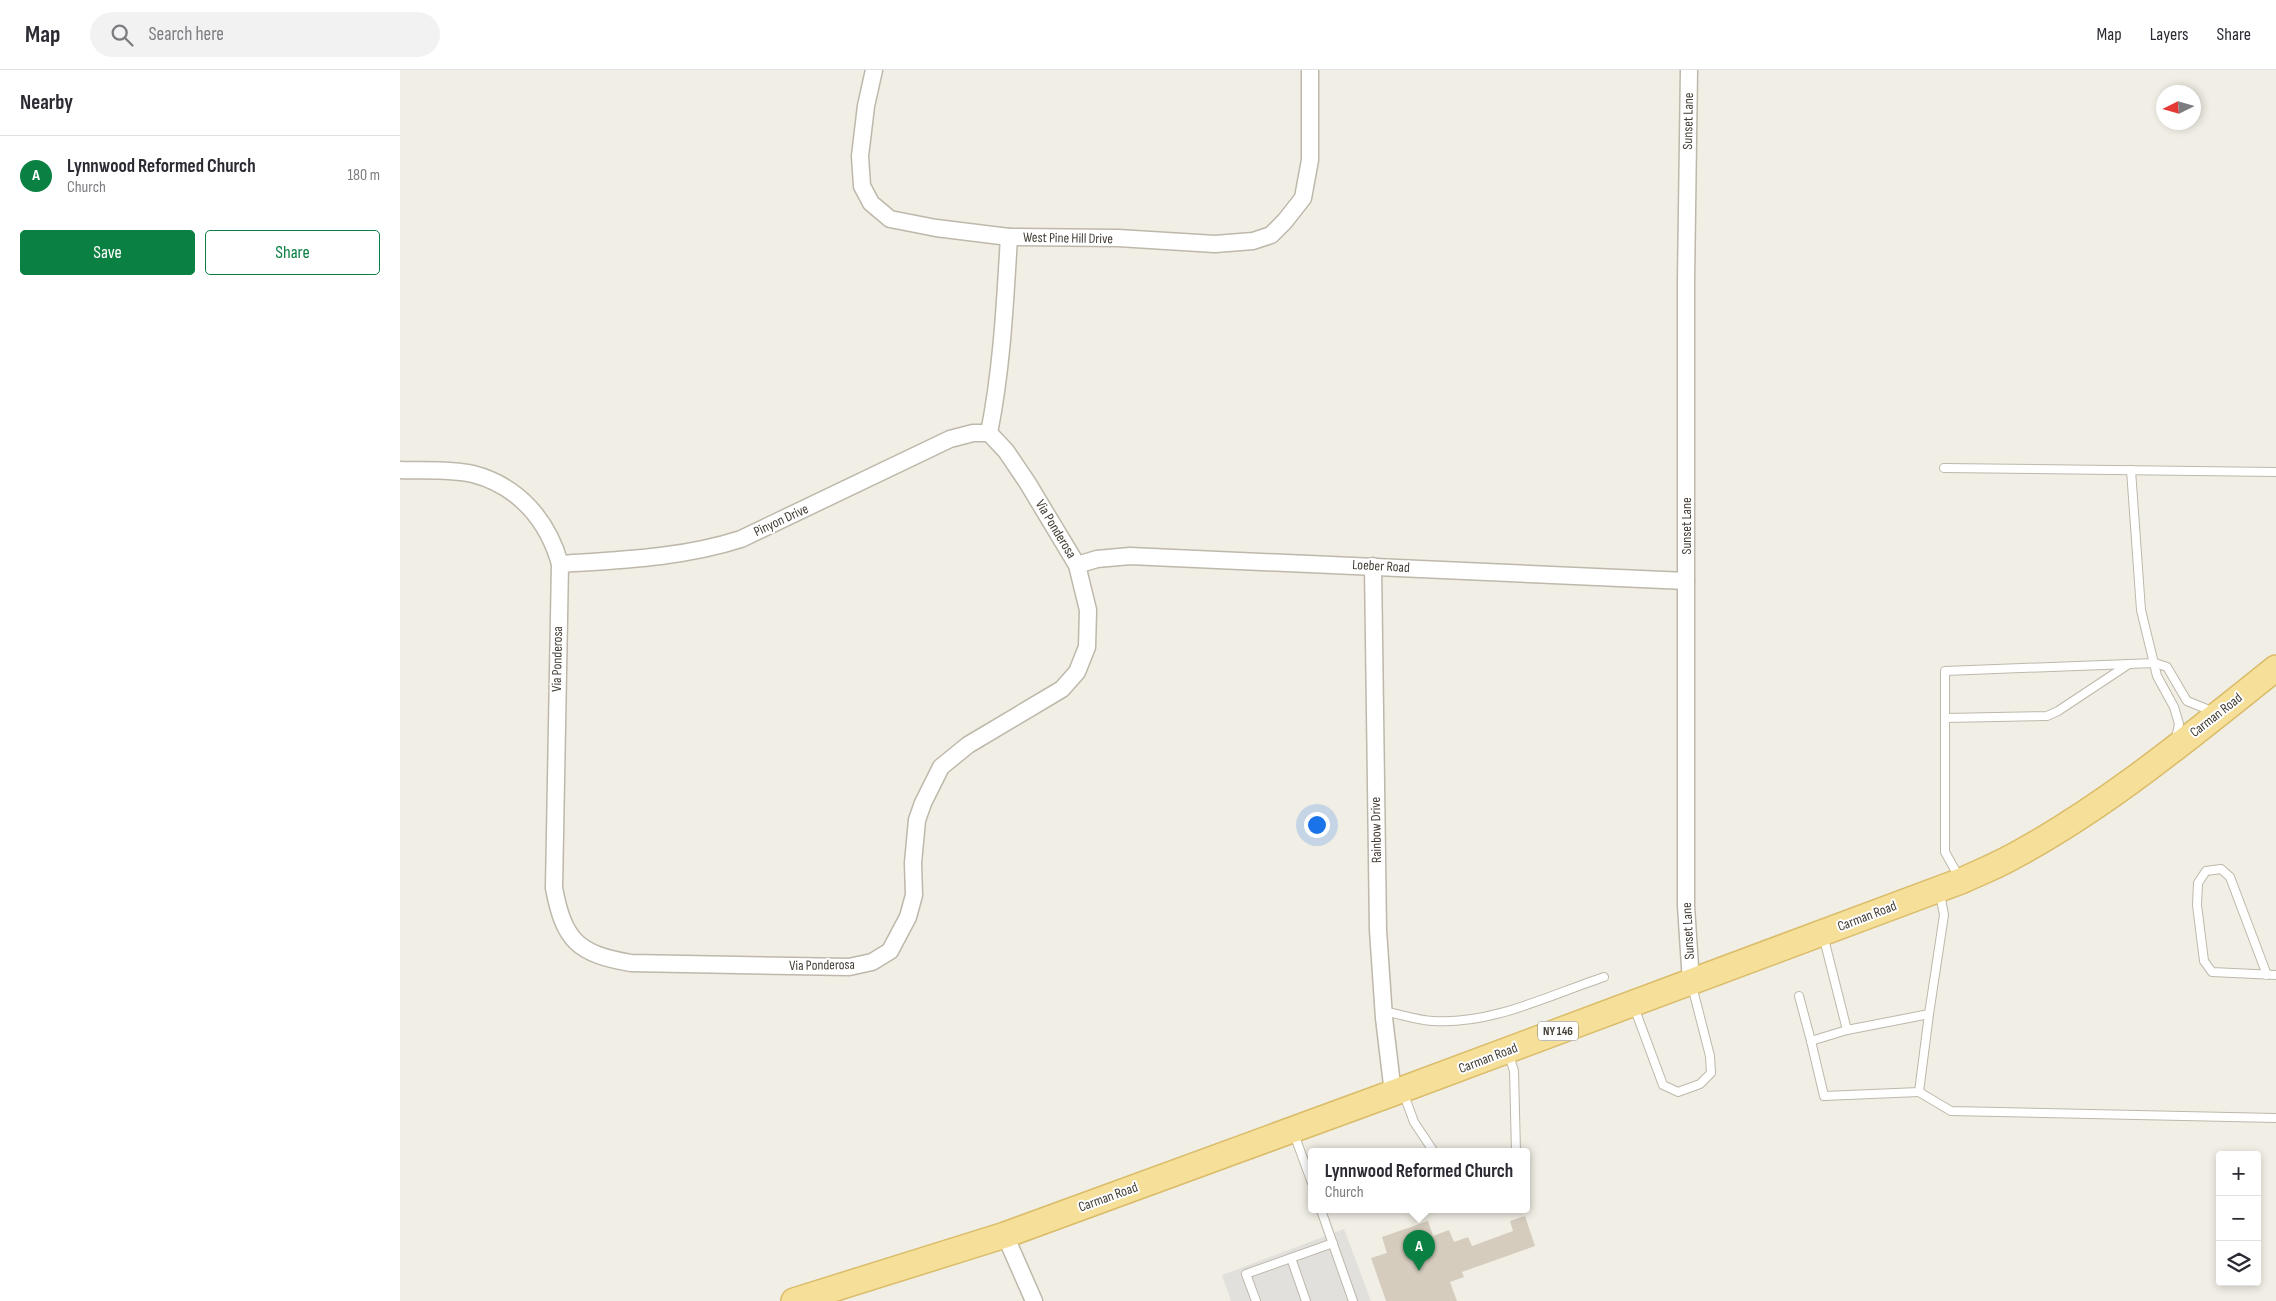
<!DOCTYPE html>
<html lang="en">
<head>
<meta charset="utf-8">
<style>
  :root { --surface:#fff; --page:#f2f2f3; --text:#2b2b33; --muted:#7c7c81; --line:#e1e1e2; --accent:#0b8043 }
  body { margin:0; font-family:"Sofia Sans Condensed",sans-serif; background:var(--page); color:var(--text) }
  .controls { position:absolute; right:15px; bottom:15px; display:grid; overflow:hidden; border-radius:5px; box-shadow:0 2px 8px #0003 }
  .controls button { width:45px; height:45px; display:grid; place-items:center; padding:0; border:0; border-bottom:1px solid var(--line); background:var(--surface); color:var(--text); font:25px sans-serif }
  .compass { position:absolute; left:1756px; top:15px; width:45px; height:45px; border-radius:50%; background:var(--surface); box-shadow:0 2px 8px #0003; rotate:265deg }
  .you { position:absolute; left:916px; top:754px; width:18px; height:18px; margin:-12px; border:4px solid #fff; border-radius:50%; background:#1a73e8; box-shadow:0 0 0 8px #1a73e833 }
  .badge { display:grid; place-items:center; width:32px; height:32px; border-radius:50%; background:var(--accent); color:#fff; font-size:16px; font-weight:700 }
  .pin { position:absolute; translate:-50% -41px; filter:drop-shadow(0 1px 2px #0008) }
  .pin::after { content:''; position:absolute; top:26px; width:18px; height:15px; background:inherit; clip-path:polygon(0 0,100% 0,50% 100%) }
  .popup { position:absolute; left:908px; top:1078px; width:222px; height:65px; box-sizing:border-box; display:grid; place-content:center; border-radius:5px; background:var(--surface); filter:drop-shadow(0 1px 4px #0005); font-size:16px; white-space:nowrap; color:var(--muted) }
  .popup b { font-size:19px; color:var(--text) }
  .popup::after { content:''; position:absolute; left:50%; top:100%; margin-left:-10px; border:10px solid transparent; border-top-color:var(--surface) }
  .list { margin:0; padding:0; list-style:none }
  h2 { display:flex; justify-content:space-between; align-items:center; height:65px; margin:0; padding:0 20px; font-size:21px }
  h2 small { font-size:16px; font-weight:400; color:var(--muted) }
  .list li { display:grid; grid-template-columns:32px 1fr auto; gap:15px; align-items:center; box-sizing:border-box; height:80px; padding:0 20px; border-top:1px solid var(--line) }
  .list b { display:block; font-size:19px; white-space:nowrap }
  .list p { margin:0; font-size:16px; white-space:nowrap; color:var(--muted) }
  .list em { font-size:16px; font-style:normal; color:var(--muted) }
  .actions { display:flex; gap:10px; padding:15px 20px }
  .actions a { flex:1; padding:11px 0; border:1px solid var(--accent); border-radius:5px; text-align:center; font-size:18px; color:var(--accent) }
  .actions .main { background:var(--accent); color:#fff }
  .icon { flex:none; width:28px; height:28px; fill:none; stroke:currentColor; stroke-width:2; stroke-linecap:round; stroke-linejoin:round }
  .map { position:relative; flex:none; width:1876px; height:1231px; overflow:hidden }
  header { display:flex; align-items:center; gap:30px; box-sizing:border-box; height:70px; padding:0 25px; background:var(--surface); border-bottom:1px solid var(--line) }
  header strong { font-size:24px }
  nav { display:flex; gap:28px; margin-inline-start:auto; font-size:18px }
  .search { width:350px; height:45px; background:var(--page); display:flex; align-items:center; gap:12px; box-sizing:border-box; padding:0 18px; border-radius:28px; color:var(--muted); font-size:19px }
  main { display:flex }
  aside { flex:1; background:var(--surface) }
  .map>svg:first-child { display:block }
  .parking { fill:#e2e0dd }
  .building { fill:#d5ccbe }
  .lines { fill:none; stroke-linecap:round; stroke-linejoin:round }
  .lane-casing { stroke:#beb8ab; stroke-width:10 }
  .street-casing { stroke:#beb8ab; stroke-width:19 }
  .primary-casing { stroke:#dabc69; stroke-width:28 }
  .lane { stroke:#fff; stroke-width:8 }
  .street { stroke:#fff; stroke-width:16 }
  .primary { stroke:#f6df98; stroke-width:25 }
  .labels { text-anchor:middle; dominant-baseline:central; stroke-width:4; stroke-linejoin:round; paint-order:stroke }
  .shield { fill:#fff; stroke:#7b7872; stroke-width:1 }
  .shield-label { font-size:12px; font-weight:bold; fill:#433e35 }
  .street-label { font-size:14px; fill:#433e35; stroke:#fff }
</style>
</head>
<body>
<header>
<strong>Map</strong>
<div class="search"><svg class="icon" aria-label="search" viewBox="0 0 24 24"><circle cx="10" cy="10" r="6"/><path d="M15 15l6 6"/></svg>Search here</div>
<nav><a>Map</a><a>Layers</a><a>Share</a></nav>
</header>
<main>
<aside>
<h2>Nearby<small></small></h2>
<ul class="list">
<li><span class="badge">A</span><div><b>Lynnwood Reformed Church</b><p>Church</p></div><em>180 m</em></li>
</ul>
<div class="actions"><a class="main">Save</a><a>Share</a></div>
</aside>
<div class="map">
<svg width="1876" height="1231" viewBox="0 0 1876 1231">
  <rect width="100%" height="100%" fill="#f1eee5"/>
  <!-- parking -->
  <polygon class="parking" points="944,1159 971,1231 831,1231 822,1205"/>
  <!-- building -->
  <polygon class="building" points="1125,1146 1135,1176 1062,1202 1064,1207 1050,1212 1057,1231 986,1231 971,1188 987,1183 982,1167 1028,1151 1033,1166 1049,1160 1054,1172 1068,1167 1072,1176 1113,1161 1110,1151"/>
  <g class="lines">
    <!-- lane casing -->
    <g class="lane-casing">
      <g id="lane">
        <polyline points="1544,398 1876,402"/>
        <polyline points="1731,400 1741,540 1757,606 1774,637 1779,654 1776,668"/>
        <polyline points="1545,648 1647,646 1658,641 1729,594"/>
        <polyline points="1559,807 1545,782 1545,601 1755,593 1767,597 1787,631 1814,642"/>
        <polyline points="1423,865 1447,960 1529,944 1544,845 1540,824"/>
        <polyline points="1867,905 1830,807 1821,799 1806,801 1798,813 1797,835 1804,891 1812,902 1876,905"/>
        <polyline points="1399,926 1411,971"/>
        <polyline points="1234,937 1263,1015 1278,1022 1300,1014 1311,1003 1310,986 1292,916"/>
        <path d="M983 941C1000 944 1016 950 1033 951 1091 955 1150 925 1204 907"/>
        <polyline points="1447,960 1411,971 1424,1026 1519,1022 1529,944"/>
        <polyline points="1109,985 1114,1001 1116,1082"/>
        <polyline points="1003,1022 1014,1052 1034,1082"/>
        <polyline points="1519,1022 1551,1041 1876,1048"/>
        <polyline points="894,1064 912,1113"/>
        <polyline points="921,1140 953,1231"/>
        <polyline points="891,1188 906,1231"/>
        <polyline points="856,1231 846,1204 933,1173"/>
      </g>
    </g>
    <!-- street casing -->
    <g class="street-casing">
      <g id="street">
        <polyline points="474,0 466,36 460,86 462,116 471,133 490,149 536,158 609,167 718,168 815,174 853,171 871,165 885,151 903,128 910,90 910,0"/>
        <polyline points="1289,0 1286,210 1286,836 1291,912"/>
        <path d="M0 400C24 401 50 399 73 404 119 416 148 451 160 494L154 818C164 871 178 884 231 893L449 897 472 892 490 881 508 847 514 825 513 793 517 750 523 733 541 697 568 675 662 619 677 602 687 577 688 540 677 495 627 412 606 381 589 363C602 298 605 233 609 167"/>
        <path d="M160 494C221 490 282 488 341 469L550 369 573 363H589"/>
        <polyline points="677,495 697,489 730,486 1286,511"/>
        <polyline points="973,496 978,860 984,948 993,1023"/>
        <polyline points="605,1165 634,1231"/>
      </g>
    </g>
    <!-- primary casing -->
    <g class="primary-casing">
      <path id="primary" d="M394 1231 605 1165 993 1023 1561 811C1578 803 1596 796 1612 787 1706 737 1793 664 1876 598"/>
    </g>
    <!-- lane -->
    <use href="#lane" class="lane"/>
    <!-- street -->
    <use href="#street" class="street"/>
    <!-- primary -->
    <use href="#primary" class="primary"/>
  </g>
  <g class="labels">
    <!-- shield labels -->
    <rect class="shield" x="1138" y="951.5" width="40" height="19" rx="4"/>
    <g class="shield-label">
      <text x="1158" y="961">NY 146</text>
    </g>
    <!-- street labels -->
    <g class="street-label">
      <text transform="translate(1288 51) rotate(-89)">Sunset Lane</text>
      <text transform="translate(668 168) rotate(1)">West Pine Hill Drive</text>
      <text transform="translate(381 450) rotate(-25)">Pinyon Drive</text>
      <text transform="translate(1286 456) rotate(-90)">Sunset Lane</text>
      <text transform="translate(656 459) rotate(59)">Via Ponderosa</text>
      <text transform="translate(981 496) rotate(3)">Loeber Road</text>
      <text transform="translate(157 589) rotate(-89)">Via Ponderosa</text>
      <text transform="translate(1816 645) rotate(-38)">Carman Road</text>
      <text transform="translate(976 760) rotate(-91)">Rainbow Drive</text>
      <text transform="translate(1467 846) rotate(-21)">Carman Road</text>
      <text transform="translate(1288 861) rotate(-93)">Sunset Lane</text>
      <text transform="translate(422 895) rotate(-1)">Via Ponderosa</text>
      <text transform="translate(1088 988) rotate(-21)">Carman Road</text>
      <text transform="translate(708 1127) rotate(-20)">Carman Road</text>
    </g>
  </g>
</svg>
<div class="controls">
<button>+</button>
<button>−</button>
<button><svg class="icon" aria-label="layers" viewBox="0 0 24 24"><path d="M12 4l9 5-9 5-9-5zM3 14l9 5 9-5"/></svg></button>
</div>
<svg class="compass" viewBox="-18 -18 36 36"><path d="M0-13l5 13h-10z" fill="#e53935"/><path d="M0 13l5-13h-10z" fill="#7c7c81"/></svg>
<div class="you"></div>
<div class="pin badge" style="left:1019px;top:1201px">A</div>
<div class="popup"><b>Lynnwood Reformed Church</b>Church</div>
</div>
</main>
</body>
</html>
